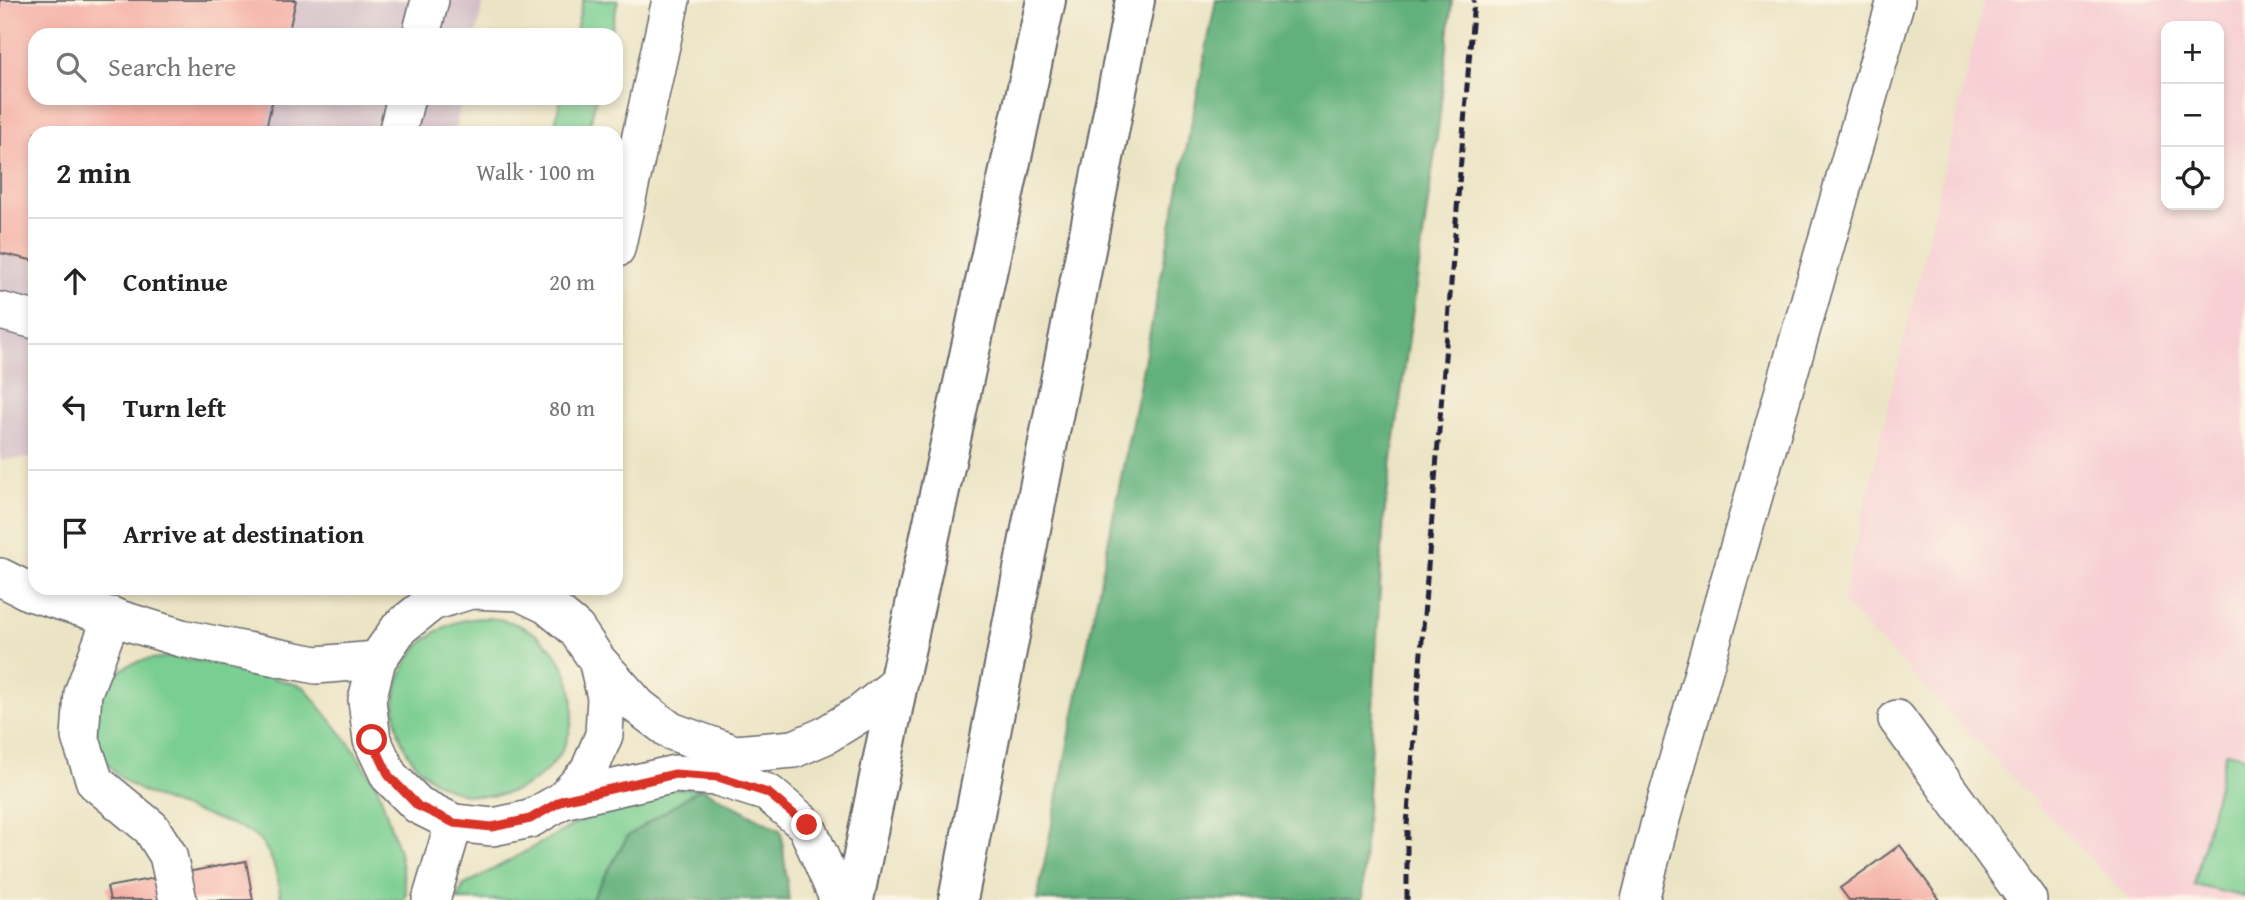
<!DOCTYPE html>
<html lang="en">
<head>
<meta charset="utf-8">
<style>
  :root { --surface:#fff; --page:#f2f2f2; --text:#222; --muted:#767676; --line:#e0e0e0 }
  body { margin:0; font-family:"Gentium Book Plus",serif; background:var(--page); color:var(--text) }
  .controls { position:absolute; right:21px; top:21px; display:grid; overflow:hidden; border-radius:14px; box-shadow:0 4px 10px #0003 }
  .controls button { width:63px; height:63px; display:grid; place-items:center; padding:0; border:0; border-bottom:2px solid var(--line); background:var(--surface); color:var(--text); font:35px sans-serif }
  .stop { position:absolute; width:21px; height:21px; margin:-16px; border:5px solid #d93025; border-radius:50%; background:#fff }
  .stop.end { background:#d93025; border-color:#fff; box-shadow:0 2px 7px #0008 }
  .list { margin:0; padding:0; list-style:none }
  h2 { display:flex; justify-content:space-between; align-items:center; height:91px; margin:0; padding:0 28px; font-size:30px }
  h2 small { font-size:23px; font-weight:400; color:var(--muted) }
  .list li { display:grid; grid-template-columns:46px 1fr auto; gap:21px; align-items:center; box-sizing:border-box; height:126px; padding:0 28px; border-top:2px solid var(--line) }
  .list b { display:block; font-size:26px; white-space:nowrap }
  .list em { font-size:23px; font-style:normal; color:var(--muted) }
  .icon { flex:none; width:38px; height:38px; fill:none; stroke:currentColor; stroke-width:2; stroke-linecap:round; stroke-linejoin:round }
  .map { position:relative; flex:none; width:2245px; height:900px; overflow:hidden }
  .search { position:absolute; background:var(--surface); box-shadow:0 4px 10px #0003; left:28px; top:28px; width:595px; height:77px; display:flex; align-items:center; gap:18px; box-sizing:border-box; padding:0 24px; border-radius:21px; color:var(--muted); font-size:26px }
  .panel { position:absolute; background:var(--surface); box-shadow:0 4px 10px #0003; left:28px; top:126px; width:595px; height:469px; border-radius:21px }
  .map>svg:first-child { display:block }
  .built { fill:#f7cfd4; fill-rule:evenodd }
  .industrial { fill:#d2bdc8 }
  .green { fill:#79ce91; stroke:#4e7866; stroke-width:2 }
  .forest { fill:#62b17b; stroke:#426a5b; stroke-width:2 }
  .building { fill:#f5afa5 }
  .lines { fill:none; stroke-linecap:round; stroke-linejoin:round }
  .minor-casing { stroke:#68666b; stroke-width:40 }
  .highway-casing { stroke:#68666b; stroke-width:42 }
  .minor { stroke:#fff; stroke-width:37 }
  .highway { stroke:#fff; stroke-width:38 }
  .rail { stroke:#22223b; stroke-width:5; stroke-dasharray:10 5; stroke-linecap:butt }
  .route { stroke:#d93025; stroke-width:9 }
</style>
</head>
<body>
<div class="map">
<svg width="2245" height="900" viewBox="0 0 2245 900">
  <rect width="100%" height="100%" fill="#fcf5e5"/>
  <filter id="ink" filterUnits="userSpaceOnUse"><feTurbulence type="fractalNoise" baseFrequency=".0143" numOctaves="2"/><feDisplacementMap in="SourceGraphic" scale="14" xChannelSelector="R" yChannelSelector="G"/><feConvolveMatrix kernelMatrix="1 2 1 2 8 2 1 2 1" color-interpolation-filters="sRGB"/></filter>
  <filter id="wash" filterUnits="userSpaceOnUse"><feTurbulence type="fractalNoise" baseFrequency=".00686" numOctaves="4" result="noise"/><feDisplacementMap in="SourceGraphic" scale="28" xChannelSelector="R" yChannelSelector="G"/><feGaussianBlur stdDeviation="1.57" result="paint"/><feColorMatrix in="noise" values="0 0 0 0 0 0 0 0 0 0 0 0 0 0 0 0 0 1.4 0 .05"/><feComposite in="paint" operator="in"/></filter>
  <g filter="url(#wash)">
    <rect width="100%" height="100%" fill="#ebe4c4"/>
    <!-- built -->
    <path class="built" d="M1984 0H2245V900H2130L1842 602ZM2166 26H2219V205H2166Z"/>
    <!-- industrial -->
    <polygon class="industrial" points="0,0 484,0 476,35 35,35 35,98 462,98 454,133 35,133 35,458 0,460"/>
    <!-- green -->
    <g class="green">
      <polygon points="583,0 618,0 610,35 575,35"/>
      <polygon points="561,98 596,98 588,133 553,133"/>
      <circle cx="484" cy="707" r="89"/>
      <path d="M170 657 230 665 304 687 352 747 378 788 399 852 406 892 404 900H281C278 877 274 853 256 837 248 829 233 825 222 821 191 809 144 798 119 776 87 749 89 700 119 672 133 659 153 659 170 657Z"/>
      <polygon points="2226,752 2245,756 2245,897 2194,885"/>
      <polygon points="701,788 628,836 591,900 457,900 463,886 606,807 669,789"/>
    </g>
    <!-- forest -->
    <g class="forest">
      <polygon points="1216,0 1452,0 1439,123 1384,516 1362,900 1037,900"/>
      <polygon points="701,788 781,831 789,900 591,900 628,836"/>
    </g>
    <g id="blocks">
      <!-- building -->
      <g class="building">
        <polygon points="0,0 296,0 288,35 35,35 35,98 273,98 265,133 35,133 35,261 0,253"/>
        <polygon points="1900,845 1940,900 1849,900 1840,888"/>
        <polygon points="246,861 253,900 110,900 107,887"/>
      </g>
    </g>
  </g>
  <g filter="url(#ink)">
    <use href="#blocks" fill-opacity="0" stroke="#68666b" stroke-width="2"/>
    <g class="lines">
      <!-- minor casing -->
      <g class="minor-casing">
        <g id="minor">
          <polyline points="421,35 430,0"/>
          <polyline points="397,133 406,98"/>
          <polyline points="616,249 671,0"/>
          <polyline points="0,311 35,320"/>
          <polyline points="0,577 30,592 181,638 316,665 377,660"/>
          <polyline points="112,616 83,693 80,737 95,782 151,828 168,855 178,900"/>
          <polyline points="597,660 606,697 604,735 589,771 563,800 530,819 493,827 454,823 418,805 389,776 372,740 367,700 377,660 400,627 432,602 471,590 520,592 547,605 576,629 597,660 639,707 671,731 735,754 794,749 824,736 861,713 898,684"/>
          <polyline points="1897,719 2028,900"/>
          <polyline points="563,800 675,774 717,777 768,793 806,825 839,900"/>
          <polyline points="431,900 454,823"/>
          <polyline points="1640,900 1659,826 1896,0"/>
        </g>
      </g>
      <!-- highway casing -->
      <g class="highway-casing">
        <g id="highway">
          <polyline points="854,900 898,684 1046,0"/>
          <polyline points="958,900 1135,0"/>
        </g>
      </g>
      <!-- minor -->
      <use href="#minor" class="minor"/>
      <!-- highway -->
      <use href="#highway" class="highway"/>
      <!-- rail -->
      <polyline class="rail" points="1407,900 1407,825 1474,0"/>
    </g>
  </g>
  <g class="lines" filter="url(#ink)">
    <!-- route -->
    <polyline class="route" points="372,740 389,776 418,806 454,823 492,827 530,819 563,800 675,774 718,777 768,793 807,825"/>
  </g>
</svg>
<div class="controls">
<button>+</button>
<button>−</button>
<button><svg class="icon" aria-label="locate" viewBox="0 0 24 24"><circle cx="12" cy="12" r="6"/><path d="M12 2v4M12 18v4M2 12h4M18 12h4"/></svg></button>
</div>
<div class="stop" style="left:372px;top:740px"></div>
<div class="stop end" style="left:807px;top:825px"></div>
<div class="search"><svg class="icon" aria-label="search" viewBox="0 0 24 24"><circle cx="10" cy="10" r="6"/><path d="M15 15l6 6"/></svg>Search here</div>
<section class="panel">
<h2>2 min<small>Walk · 100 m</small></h2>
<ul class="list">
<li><svg class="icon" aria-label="ahead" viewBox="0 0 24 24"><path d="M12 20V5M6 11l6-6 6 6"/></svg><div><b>Continue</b></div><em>20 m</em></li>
<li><svg class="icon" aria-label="left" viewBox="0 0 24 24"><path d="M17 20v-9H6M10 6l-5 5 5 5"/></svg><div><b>Turn left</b></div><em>80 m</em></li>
<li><svg class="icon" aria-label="arrive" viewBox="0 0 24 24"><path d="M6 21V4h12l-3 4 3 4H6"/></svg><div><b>Arrive at destination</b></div></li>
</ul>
</section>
</div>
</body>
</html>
